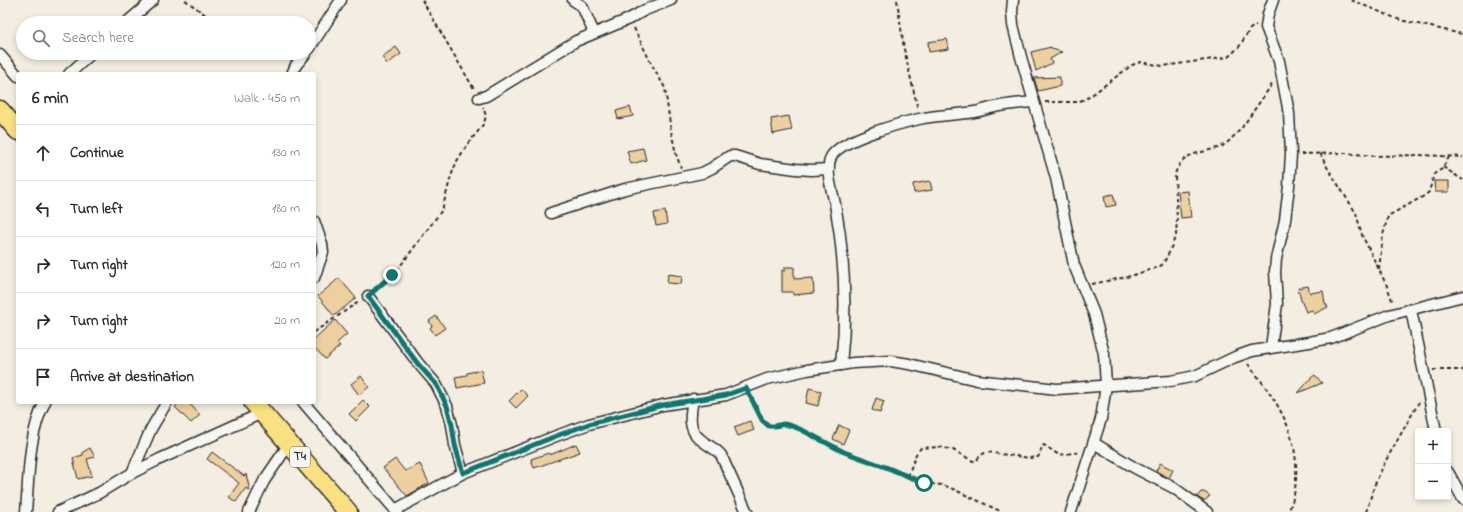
<!DOCTYPE html>
<html lang="en">
<head>
<meta charset="utf-8">
<style>
  :root { --surface:#fff; --page:#f7f7f7; --text:#2b2b33; --muted:#7c7c81; --line:#e1e1e2 }
  body { margin:0; font-family:"Indie Flower",sans-serif; background:var(--page); color:var(--text) }
  .controls { position:absolute; right:12px; bottom:12px; display:grid; overflow:hidden; border-radius:4px; box-shadow:0 2px 6px #0003 }
  .controls button { width:36px; height:36px; display:grid; place-items:center; padding:0; border:0; border-bottom:1px solid var(--line); background:var(--surface); color:var(--text); font:20px sans-serif }
  .stop { position:absolute; width:12px; height:12px; margin:-9px; border:3px solid #0f766e; border-radius:50%; background:#fff }
  .stop.end { background:#0f766e; border-color:#fff; box-shadow:0 1px 4px #0008 }
  .list { margin:0; padding:0; list-style:none }
  h2 { display:flex; justify-content:space-between; align-items:center; height:52px; margin:0; padding:0 16px; font-size:17px }
  h2 small { font-size:13px; font-weight:400; color:var(--muted) }
  .list li { display:grid; grid-template-columns:26px 1fr auto; gap:12px; align-items:center; box-sizing:border-box; height:56px; padding:0 16px; border-top:1px solid var(--line) }
  .list b { display:block; font-size:15px; white-space:nowrap }
  .list em { font-size:13px; font-style:normal; color:var(--muted) }
  .icon { flex:none; width:22px; height:22px; fill:none; stroke:currentColor; stroke-width:2; stroke-linecap:round; stroke-linejoin:round }
  .map { position:relative; flex:none; width:1463px; height:512px; overflow:hidden }
  .search { position:absolute; background:var(--surface); box-shadow:0 2px 6px #0003; left:16px; top:16px; width:300px; height:44px; display:flex; align-items:center; gap:10px; box-sizing:border-box; padding:0 14px; border-radius:22px; color:var(--muted); font-size:15px }
  .panel { position:absolute; background:var(--surface); box-shadow:0 2px 6px #0003; left:16px; top:72px; width:300px; height:332px; border-radius:4px }
  .map>svg:first-child { display:block }
  .building { fill:#edcfa0; stroke:#2b2b2b }
  .lines { fill:none; stroke-linecap:round; stroke-linejoin:round }
  .street-casing { stroke:#2b2b2b; stroke-width:13 }
  .highway-casing { stroke:#2b2b2b; stroke-width:21 }
  .path { stroke:#2b2b2b; stroke-width:2; stroke-dasharray:4 3; stroke-linecap:butt }
  .street { stroke:#f6f6f2; stroke-width:10 }
  .highway { stroke:#f9e181; stroke-width:18 }
  .route { stroke:#0f766e; stroke-width:5 }
  .labels { text-anchor:middle; dominant-baseline:central; stroke-width:3; stroke-linejoin:round; paint-order:stroke }
  .shield { fill:#f6f6f2; stroke:#686867; stroke-width:1 }
  .shield-label { font-size:12px; font-weight:bold; fill:#2b2b2b }
</style>
</head>
<body>
<div class="map">
<svg width="1463" height="512" viewBox="0 0 1463 512">
  <rect width="100%" height="100%" fill="#f4eee2"/>
  <filter id="ink" filterUnits="userSpaceOnUse"><feTurbulence type="fractalNoise" baseFrequency=".025" numOctaves="2"/><feDisplacementMap in="SourceGraphic" scale="8" xChannelSelector="R" yChannelSelector="G"/><feConvolveMatrix kernelMatrix="1 2 1 2 8 2 1 2 1" color-interpolation-filters="sRGB"/></filter>
  <g filter="url(#ink)">
    <!-- building -->
    <g class="building">
      <polygon points="947,39 949,49 929,52 928,42"/>
      <polygon points="396,47 401,54 387,64 382,57"/>
      <polygon points="1051,47 1052,49 1062,52 1050,59 1052,63 1036,71 1031,52"/>
      <polygon points="1060,77 1060,86 1038,91 1034,78"/>
      <polygon points="630,107 633,116 618,119 616,111"/>
      <polygon points="789,116 792,130 773,134 771,119"/>
      <polygon points="643,148 646,160 631,164 627,151"/>
      <polygon points="930,181 932,190 914,193 913,184"/>
      <polygon points="1434,181 1449,181 1449,192 1435,192"/>
      <polygon points="1188,191 1191,217 1181,218 1178,192"/>
      <polygon points="1113,194 1116,205 1106,207 1104,196"/>
      <polygon points="665,211 667,224 656,226 654,213"/>
      <polygon points="785,267 794,267 794,279 813,278 814,293 793,295 793,292 782,292 782,270 785,271"/>
      <polygon points="668,274 682,276 681,284 667,283"/>
      <polygon points="339,278 356,298 334,316 318,296"/>
      <polygon points="1308,286 1310,293 1323,291 1325,303 1328,307 1314,314 1312,310 1306,312 1301,300 1298,288"/>
      <polygon points="436,316 445,328 435,335 430,328 432,326 429,321"/>
      <polygon points="335,320 347,334 337,343 340,346 325,359 314,347 314,339"/>
      <polygon points="481,370 484,383 457,388 455,377 467,375 467,373"/>
      <polygon points="1315,375 1322,383 1298,393 1311,378"/>
      <polygon points="361,376 369,387 359,395 351,384"/>
      <polygon points="809,388 821,391 818,406 806,403"/>
      <polygon points="521,389 528,396 516,408 509,401"/>
      <polygon points="876,398 884,401 880,413 872,410"/>
      <polygon points="363,400 370,407 356,421 349,414"/>
      <polygon points="180,402 188,402 200,415 191,423 175,407"/>
      <polygon points="750,421 754,430 738,436 734,427"/>
      <polygon points="839,425 849,430 843,444 833,439"/>
      <polygon points="576,444 580,452 534,468 531,459 549,453 550,455"/>
      <polygon points="90,448 95,457 87,459 92,476 78,479 73,458 83,455 83,452"/>
      <polygon points="212,452 244,476 246,474 250,491 246,488 236,502 229,497 239,483 207,459"/>
      <polygon points="395,459 405,471 420,464 429,483 407,496 383,468"/>
      <polygon points="1160,463 1173,470 1169,478 1156,471"/>
      <polygon points="1201,492 1204,492 1210,496 1204,501 1197,497"/>
    </g>
    <g class="lines">
      <!-- street casing -->
      <g class="street-casing">
        <g id="street">
          <polyline points="573,0 582,6 594,33"/>
          <polyline points="1013,0 1012,12 1013,25 1021,57 1056,178 1074,265 1094,314 1104,354 1106,385 1101,419 1071,512"/>
          <polyline points="126,23 153,0"/>
          <polyline points="309,49 341,0"/>
          <polyline points="0,55 18,76"/>
          <polyline points="69,74 92,53"/>
          <polyline points="292,74 296,65 306,53"/>
          <polyline points="479,98 486,96 576,41 629,19 645,10 671,0"/>
          <polyline points="551,213 625,189 702,173 712,168 730,156 735,156 760,164 796,169 811,170 829,169"/>
          <polyline points="314,221 322,244 323,252 314,278"/>
          <polyline points="368,296 418,363 436,384 447,406 452,425 455,445 463,473"/>
          <polyline points="1411,310 1436,431"/>
          <polyline points="1271,347 1277,304 1275,272 1276,259 1285,220 1289,186 1291,154 1289,113 1279,61 1266,27 1268,14 1273,0"/>
          <path d="M841 365C847 312 845 257 835 204 832 190 825 171 831 157 839 140 901 123 919 119 937 115 956 115 974 112 983 111 991 107 1000 106 1011 104 1022 103 1033 102"/>
          <path d="M693 399C691 412 687 428 699 438 706 445 715 448 721 455L747 512"/>
          <polyline points="303,402 397,512"/>
          <polyline points="1094,443 1135,468 1174,488 1207,512"/>
          <polyline points="1448,472 1463,499"/>
          <polyline points="132,473 151,429 167,402"/>
          <polyline points="395,510 463,473 556,436 589,424 663,405 726,395 767,379 807,370 853,363 891,361 909,364 977,380 1057,389 1171,381 1195,376 1235,357 1252,351 1309,342 1331,338 1389,315 1463,296"/>
          <path d="M26 512C29 477 28 434 45 402"/>
          <polyline points="58,512 99,493 132,473 160,459 262,413"/>
          <polyline points="249,512 264,481 289,444"/>
        </g>
      </g>
      <!-- highway casing -->
      <g class="highway-casing">
        <g id="highway">
          <polyline points="0,110 18,131"/>
          <polyline points="253,402 348,512"/>
        </g>
      </g>
      <!-- path -->
      <g class="path">
        <polyline points="185,0 217,23"/>
        <polyline points="422,0 474,89"/>
        <polyline points="897,0 904,49 918,110"/>
        <polyline points="1351,0 1400,20 1462,34"/>
        <polyline points="634,28 650,61 665,88 671,131 676,154 681,168"/>
        <polyline points="267,53 286,61"/>
        <polyline points="1045,102 1078,102 1089,97 1132,65 1141,62 1163,66 1228,57 1239,47 1250,29 1256,25"/>
        <polyline points="1320,153 1327,167 1356,213 1362,235 1387,286 1393,303"/>
        <polyline points="1301,154 1345,153 1375,156 1421,155 1463,157"/>
        <polyline points="1443,167 1463,180"/>
        <polyline points="1379,269 1383,235 1388,216 1424,196 1429,192 1434,174 1442,169 1449,157"/>
        <polyline points="1092,284 1127,277 1159,267 1163,264 1168,255 1176,235 1177,219 1175,177 1176,171 1180,164 1187,157 1194,154 1221,147 1228,142 1241,129 1273,83"/>
        <polyline points="376,289 398,269 442,210 451,176 457,161 467,145 480,129 484,123 486,116 483,107"/>
        <polyline points="314,332 360,301"/>
        <path d="M1248 364C1276 399 1299 432 1296 480 1295 491 1293 502 1288 512"/>
        <polyline points="1433,370 1463,370"/>
        <polyline points="751,396 762,419 769,426 774,427 785,424 792,426 802,430 844,452 889,468 924,483 942,485 951,488 1002,512"/>
        <polyline points="908,476 916,454 921,448 940,447 953,450 973,461 976,461 980,456 986,452 1030,458 1038,457 1040,454 1042,446 1044,445 1059,455 1081,452"/>
        <polyline points="1366,512 1375,484 1385,462 1419,402"/>
      </g>
      <!-- street -->
      <use href="#street" class="street"/>
      <!-- highway -->
      <use href="#highway" class="highway"/>
    </g>
  </g>
  <g class="lines" filter="url(#ink)">
    <!-- route -->
    <polyline class="route" points="392,275 368,296 418,364 436,384 447,406 452,425 455,445 463,473 556,436 589,424 663,405 726,395 746,388 762,420 769,426 774,426 784,424 792,426 802,430 844,452 888,468 924,483"/>
  </g>
  <g class="labels">
    <!-- shield labels -->
    <rect class="shield" x="290" y="447" width="20" height="20" rx="3"/>
    <g class="shield-label">
      <text x="300" y="457">T4</text>
    </g>
  </g>
</svg>
<div class="controls">
<button>+</button>
<button>−</button>
</div>
<div class="stop" style="left:924px;top:483px"></div>
<div class="stop end" style="left:392px;top:275px"></div>
<div class="search"><svg class="icon" aria-label="search" viewBox="0 0 24 24"><circle cx="10" cy="10" r="6"/><path d="M15 15l6 6"/></svg>Search here</div>
<section class="panel">
<h2>6 min<small>Walk · 450 m</small></h2>
<ul class="list">
<li><svg class="icon" aria-label="ahead" viewBox="0 0 24 24"><path d="M12 20V5M6 11l6-6 6 6"/></svg><div><b>Continue</b></div><em>130 m</em></li>
<li><svg class="icon" aria-label="left" viewBox="0 0 24 24"><path d="M17 20v-9H6M10 6l-5 5 5 5"/></svg><div><b>Turn left</b></div><em>180 m</em></li>
<li><svg class="icon" aria-label="right" viewBox="0 0 24 24"><path d="M7 20v-9h11M14 6l5 5-5 5"/></svg><div><b>Turn right</b></div><em>120 m</em></li>
<li><svg class="icon" aria-label="right" viewBox="0 0 24 24"><path d="M7 20v-9h11M14 6l5 5-5 5"/></svg><div><b>Turn right</b></div><em>20 m</em></li>
<li><svg class="icon" aria-label="arrive" viewBox="0 0 24 24"><path d="M6 21V4h12l-3 4 3 4H6"/></svg><div><b>Arrive at destination</b></div></li>
</ul>
</section>
</div>
</body>
</html>
